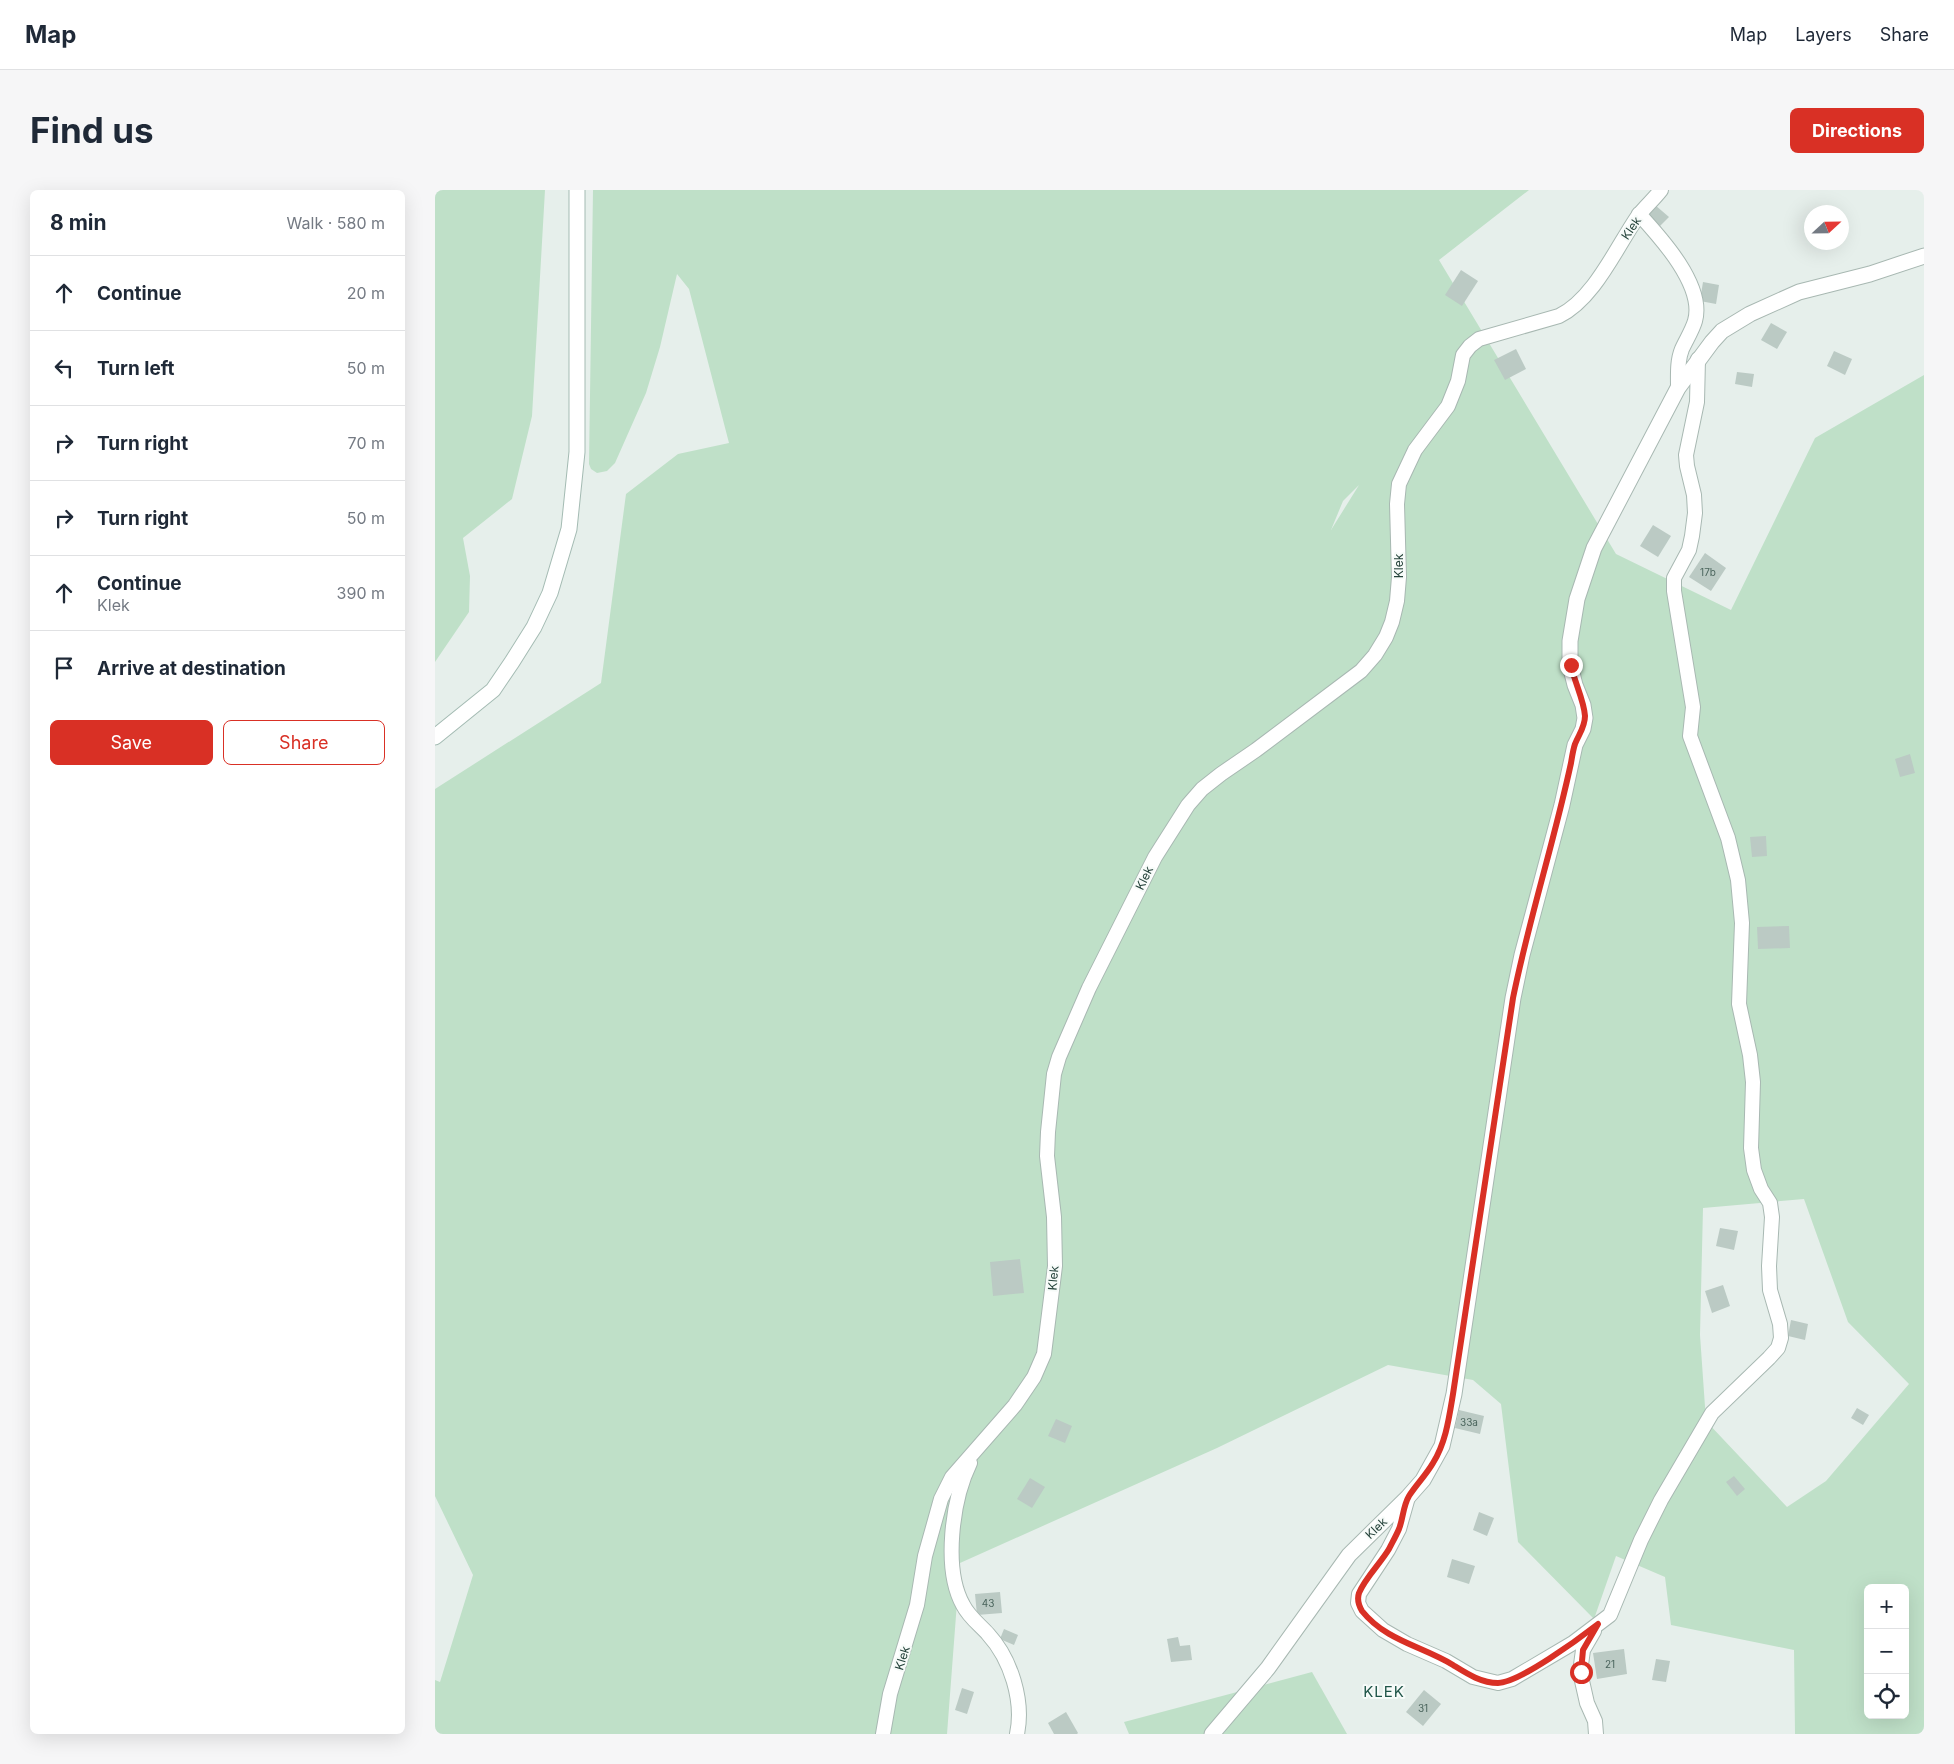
<!DOCTYPE html>
<html lang="en">
<head>
<meta charset="utf-8">
<style>
  :root { --surface:#fff; --page:#f6f6f7; --text:#1f2937; --muted:#747a83; --line:#e0e1e3; --accent:#d93025 }
  body { margin:0; font-family:Inter,sans-serif; background:var(--page); color:var(--text) }
  .controls { position:absolute; right:15px; bottom:15px; display:grid; overflow:hidden; border-radius:8px; box-shadow:0 5px 20px #0002 }
  .controls button { width:45px; height:45px; display:grid; place-items:center; padding:0; border:0; border-bottom:1px solid var(--line); background:var(--surface); color:var(--text); font:25px sans-serif }
  .compass { position:absolute; left:1369px; top:15px; width:45px; height:45px; border-radius:50%; background:var(--surface); box-shadow:0 5px 20px #0002; rotate:68deg }
  .stop { position:absolute; width:15px; height:15px; margin:-11px; border:4px solid #d93025; border-radius:50%; background:#fff }
  .stop.end { background:#d93025; border-color:#fff; box-shadow:0 1px 5px #0008 }
  .list { margin:0; padding:0; list-style:none }
  h2 { display:flex; justify-content:space-between; align-items:center; height:65px; margin:0; padding:0 20px; font-size:21px }
  h2 small { font-size:16px; font-weight:400; color:var(--muted) }
  .list li { display:grid; grid-template-columns:32px 1fr auto; gap:15px; align-items:center; box-sizing:border-box; height:75px; padding:0 20px; border-top:1px solid var(--line) }
  .list b { display:block; font-size:19px; white-space:nowrap }
  .list p { margin:0; font-size:16px; white-space:nowrap; color:var(--muted) }
  .list em { font-size:16px; font-style:normal; color:var(--muted) }
  .actions { display:flex; gap:10px; padding:15px 20px }
  .actions a { flex:1; padding:11px 0; border:1px solid var(--accent); border-radius:8px; text-align:center; font-size:18px; color:var(--accent) }
  .actions .main { background:var(--accent); color:#fff }
  .icon { flex:none; width:28px; height:28px; fill:none; stroke:currentColor; stroke-width:2; stroke-linecap:round; stroke-linejoin:round }
  .map { position:relative; flex:none; width:1489px; height:1544px; overflow:hidden; border-radius:8px }
  header { display:flex; align-items:center; gap:30px; box-sizing:border-box; height:70px; padding:0 25px; background:var(--surface); border-bottom:1px solid var(--line) }
  header strong { font-size:24px }
  nav { display:flex; gap:28px; margin-inline-start:auto; font-size:18px }
  .intro { display:flex; align-items:center; justify-content:space-between; box-sizing:border-box; height:120px; padding:0 30px }
  h1 { margin:0; font-size:35px }
  .button { padding:12px 22px; border-radius:8px; background:var(--accent); color:#fff; font-size:18px; font-weight:700 }
  main { display:flex; gap:30px; padding:0 30px }
  aside { flex:1; background:var(--surface); border-radius:8px; box-shadow:0 5px 20px #0002 }
  .map>svg:first-child { display:block }
  .green { fill:#bfe0c8; fill-rule:evenodd }
  .building { fill:#bbcac4 }
  .lines { fill:none; stroke-linecap:round; stroke-linejoin:round }
  .minor-casing { stroke:#a8b8b2; stroke-width:16 }
  .tertiary-casing { stroke:#a8b8b2; stroke-width:17 }
  .secondary-casing { stroke:#a4bbb3; stroke-width:17 }
  .minor { stroke:#fff; stroke-width:14 }
  .tertiary { stroke:#fff; stroke-width:15 }
  .secondary { stroke:#fff; stroke-width:15 }
  .route { stroke:#d93025; stroke-width:6 }
  .labels { text-anchor:middle; dominant-baseline:central; stroke-width:4; stroke-linejoin:round; paint-order:stroke }
  .number-label { font-size:10px; fill:#4a645c }
  .street-label { font-size:12px; fill:#24423a; stroke:#f7fbf9 }
  .quarter-label { font-size:15px; letter-spacing:1px; fill:#1f5548; stroke:#f7fbf9 }
</style>
</head>
<body>
<header>
<strong>Map</strong>
<nav><a>Map</a><a>Layers</a><a>Share</a></nav>
</header>
<div class="intro"><h1>Find us</h1><a class="button">Directions</a></div>
<main>
<aside>
<h2>8 min<small>Walk · 580 m</small></h2>
<ul class="list">
<li><svg class="icon" aria-label="ahead" viewBox="0 0 24 24"><path d="M12 20V5M6 11l6-6 6 6"/></svg><div><b>Continue</b></div><em>20 m</em></li>
<li><svg class="icon" aria-label="left" viewBox="0 0 24 24"><path d="M17 20v-9H6M10 6l-5 5 5 5"/></svg><div><b>Turn left</b></div><em>50 m</em></li>
<li><svg class="icon" aria-label="right" viewBox="0 0 24 24"><path d="M7 20v-9h11M14 6l5 5-5 5"/></svg><div><b>Turn right</b></div><em>70 m</em></li>
<li><svg class="icon" aria-label="right" viewBox="0 0 24 24"><path d="M7 20v-9h11M14 6l5 5-5 5"/></svg><div><b>Turn right</b></div><em>50 m</em></li>
<li><svg class="icon" aria-label="ahead" viewBox="0 0 24 24"><path d="M12 20V5M6 11l6-6 6 6"/></svg><div><b>Continue</b><p>Klek</p></div><em>390 m</em></li>
<li><svg class="icon" aria-label="arrive" viewBox="0 0 24 24"><path d="M6 21V4h12l-3 4 3 4H6"/></svg><div><b>Arrive at destination</b></div></li>
</ul>
<div class="actions"><a class="main">Save</a><a>Share</a></div>
</aside>
<div class="map">
<svg width="1489" height="1544" viewBox="0 0 1489 1544">
  <rect width="100%" height="100%" fill="#e6efeb"/>
  <!-- green -->
  <g class="green">
    <polygon points="0,0 110,0 97,226 77,309 28,348 35,386 34,422 0,472"/>
    <path d="M158 0H1094L1004 70 1181 364 1296 420 1380 248 1489 185V1544H1360L1359 1460 1236 1435 1230 1387 1181 1366 1159 1429 1083 1352 1066 1214 1038 1190 953 1175 782 1258 525 1373 512 1544H0V1490L5 1492 38 1385 0 1306V599L166 493 191 304 243 264 294 253 254 99 242 84 225 157 211 203 180 273 172 281 162 283 156 279 154 274ZM924 295 896 340 908 311ZM1369 1009 1413 1132 1474 1194 1391 1291 1352 1317 1271 1231 1265 1145 1268 1018ZM1433 1398H1470V1525H1433Z"/>
    <polygon points="877,1482 912,1544 694,1544 689,1532"/>
  </g>
  <!-- building -->
  <g class="building">
    <polygon points="1220,15 1234,27 1225,36 1211,24"/>
    <polygon points="1026,80 1043,91 1027,116 1010,105"/>
    <polygon points="1268,92 1284,95 1281,114 1265,111"/>
    <polygon points="1336,133 1352,142 1342,159 1326,150"/>
    <polygon points="1081,159 1091,179 1070,190 1059,170"/>
    <polygon points="1399,161 1417,169 1410,185 1392,176"/>
    <polygon points="1302,182 1319,184 1317,197 1300,194"/>
    <polygon points="1218,335 1236,346 1223,367 1205,356"/>
    <polygon points="1270,363 1291,378 1276,401 1254,387"/>
    <polygon points="1475,564 1480,583 1465,587 1460,569"/>
    <polygon points="1331,646 1332,666 1317,667 1315,647"/>
    <polygon points="1354,736 1355,758 1323,759 1322,737"/>
    <polygon points="1285,1038 1303,1041 1299,1060 1281,1056"/>
    <polygon points="585,1069 589,1103 558,1106 555,1072"/>
    <polygon points="1288,1095 1295,1116 1277,1123 1270,1101"/>
    <polygon points="1356,1130 1373,1134 1370,1150 1353,1146"/>
    <polygon points="1422,1218 1434,1225 1428,1235 1416,1228"/>
    <polygon points="1024,1220 1049,1226 1045,1244 1020,1238"/>
    <polygon points="621,1229 637,1236 630,1253 613,1246"/>
    <polygon points="1299,1286 1310,1299 1302,1306 1291,1292"/>
    <polygon points="595,1288 610,1297 597,1318 582,1309"/>
    <polygon points="1044,1322 1059,1328 1052,1346 1038,1340"/>
    <polygon points="1017,1369 1040,1376 1034,1394 1012,1387"/>
    <polygon points="565,1402 567,1423 542,1425 540,1404"/>
    <polygon points="569,1439 583,1445 579,1455 565,1449"/>
    <polygon points="743,1447 745,1456 755,1455 757,1470 736,1472 732,1449"/>
    <polygon points="1189,1459 1192,1484 1162,1489 1158,1463"/>
    <polygon points="1221,1469 1235,1471 1231,1492 1217,1490"/>
    <polygon points="527,1498 539,1502 532,1524 520,1520"/>
    <polygon points="989,1500 1006,1514 988,1536 971,1522"/>
    <polygon points="631,1522 643,1543 642,1544 619,1544 613,1533"/>
  </g>
  <g class="lines">
    <!-- minor casing -->
    <g class="minor-casing">
      <g id="minor">
        <path d="M1204 24C1226 48 1270 96 1260 131 1257 141 1251 150 1247 159 1242 171 1243 185 1243 198"/>
        <path d="M535 1273C517 1310 508 1379 528 1415 534 1427 545 1435 553 1444 576 1469 589 1511 582 1544"/>
        <polyline points="973,1307 964,1339 953,1360 924,1404 923,1413 927,1421 948,1440 972,1454 1011,1471 1038,1487 1063,1493 1077,1489 1138,1453 1175,1425 1206,1350 1226,1310 1277,1223 1334,1168 1343,1158 1346,1148 1345,1134 1335,1100 1334,1076 1337,1027 1335,1013 1326,999 1319,980 1316,958 1318,892 1315,865 1304,814 1307,733 1303,690 1293,648 1255,546 1258,517 1239,401 1239,388 1254,360 1257,346 1260,323 1259,305 1252,276 1251,265 1262,212 1263,169"/>
        <polyline points="1159,1441 1148,1460 1145,1482 1152,1513 1160,1531 1161,1544"/>
        <path d="M448 1544 455 1504 482 1415 490 1366 506 1309 517 1287 580 1215 599 1187 609 1164 620 1076 619 1027 612 966 613 942 619 884 624 867 654 798 720 667 753 615 767 599 786 584 821 560 926 481 940 465 951 447 957 432 962 411 964 387 962 314 964 294 980 260 1013 216 1023 191 1028 165 1035 156 1044 149 1124 126C1159 109 1181 58 1203 26 1210 17 1219 9 1226 0"/>
      </g>
    </g>
    <!-- tertiary casing -->
    <g class="tertiary-casing">
      <polyline id="tertiary" points="777,1544 833,1478 914,1365 973,1307 988,1290 1007,1256 1019,1204 1078,808 1087,765 1127,615 1140,555 1148,539 1150,528 1148,515 1140,495 1135,475 1135,451 1142,409 1159,358 1243,198 1277,152 1287,141 1315,124 1364,102 1435,84 1489,66"/>
    </g>
    <!-- secondary casing -->
    <g class="secondary-casing">
      <polyline id="secondary" points="0,547 58,500 77,472 99,437 115,403 134,339 142,262 142,0"/>
    </g>
    <!-- minor -->
    <use href="#minor" class="minor"/>
    <!-- tertiary -->
    <use href="#tertiary" class="tertiary"/>
    <!-- secondary -->
    <use href="#secondary" class="secondary"/>
  </g>
  <g class="lines">
    <!-- route -->
    <path class="route" d="M1136 475C1139 491 1149 510 1150 526 1150 537 1144 544 1140 554 1138 560 1137 567 1136 573 1119 652 1094 729 1078 808L1018 1204C1014 1228 1011 1252 998 1273 991 1285 981 1295 974 1306 968 1316 968 1329 964 1339 961 1346 957 1353 954 1359 945 1374 930 1388 924 1403 922 1409 924 1416 927 1421 951 1451 987 1456 1018 1475 1031 1483 1046 1493 1063 1493 1084 1493 1145 1448 1163 1434L1148 1460 1146 1482"/>
  </g>
  <g class="labels">
    <!-- number labels -->
    <g class="number-label">
      <text x="1273" y="382">17b</text>
      <text x="1034" y="1232">33a</text>
      <text x="553" y="1413">43</text>
      <text x="1175" y="1474">21</text>
      <text x="988" y="1518">31</text>
    </g>
    <!-- street labels -->
    <g class="street-label">
      <text transform="translate(1196 38) rotate(-56)">Klek</text>
      <text transform="translate(963 376) rotate(-90)">Klek</text>
      <text transform="translate(709 688) rotate(-64)">Klek</text>
      <text transform="translate(618 1088) rotate(-85)">Klek</text>
      <text transform="translate(941 1338) rotate(-44)">Klek</text>
      <text transform="translate(467 1468) rotate(-73)">Klek</text>
    </g>
    <!-- quarter labels -->
    <g class="quarter-label">
      <text x="949" y="1501">KLEK</text>
    </g>
  </g>
</svg>
<div class="controls">
<button>+</button>
<button>−</button>
<button><svg class="icon" aria-label="locate" viewBox="0 0 24 24"><circle cx="12" cy="12" r="6"/><path d="M12 2v4M12 18v4M2 12h4M18 12h4"/></svg></button>
</div>
<svg class="compass" viewBox="-18 -18 36 36"><path d="M0-13l5 13h-10z" fill="#e53935"/><path d="M0 13l5-13h-10z" fill="#747a83"/></svg>
<div class="stop" style="left:1146px;top:1482px"></div>
<div class="stop end" style="left:1136px;top:475px"></div>
</div>
</main>
</body>
</html>
